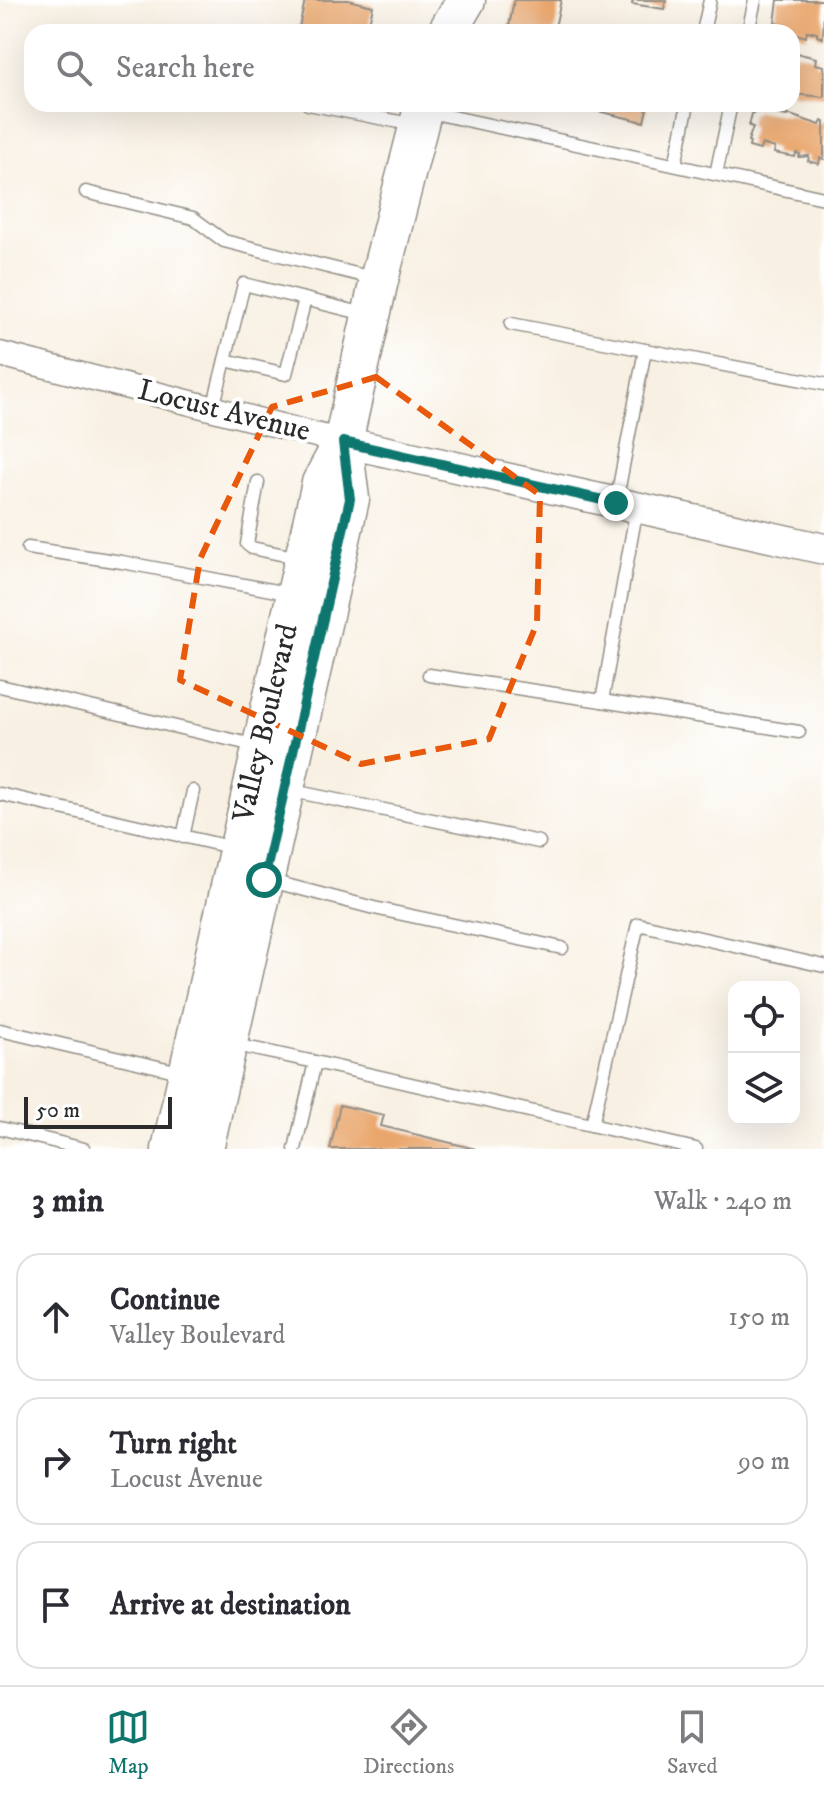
<!DOCTYPE html>
<html lang="en">
<head>
<meta charset="utf-8">
<style>
  :root { --surface:#fff; --page:#f7f7f7; --text:#2b2b33; --muted:#7c7c81; --line:#e1e1e2; --accent:#0f766e }
  body { margin:0; font-family:"IM FELL DW Pica",serif; background:var(--page); color:var(--text) }
  .controls { position:absolute; right:24px; bottom:24px; display:grid; overflow:hidden; border-radius:16px; box-shadow:0 8px 32px #0002 }
  .controls button { width:72px; height:72px; display:grid; place-items:center; padding:0; border:0; border-bottom:2px solid var(--line); background:var(--surface); color:var(--text); font:40px sans-serif }
  .scale { position:absolute; left:24px; bottom:20px; width:148px; box-sizing:border-box; padding-left:8px; border:4px solid #2b2b2b; border-top:0; font-size:22px; line-height:28px; white-space:nowrap; color:#2b2b2b; -webkit-text-stroke:6px #fff; paint-order:stroke }
  .stop { position:absolute; width:24px; height:24px; margin:-18px; border:6px solid #0f766e; border-radius:50%; background:#fff }
  .stop.end { background:#0f766e; border-color:#fff; box-shadow:0 2px 8px #0008 }
  .list { margin:0; padding:0; list-style:none }
  h2 { display:flex; justify-content:space-between; align-items:center; height:104px; margin:0; padding:0 32px; font-size:34px }
  h2 small { font-size:26px; font-weight:400; color:var(--muted) }
  .list li { display:grid; grid-template-columns:52px 1fr auto; gap:24px; align-items:center; box-sizing:border-box; height:128px; margin:0 16px 16px; padding:0 16px; border:2px solid var(--line); border-radius:24px }
  .list b { display:block; font-size:30px; white-space:nowrap }
  .list p { margin:0; font-size:26px; white-space:nowrap; color:var(--muted) }
  .list em { font-size:26px; font-style:normal; color:var(--muted) }
  .icon { flex:none; width:44px; height:44px; fill:none; stroke:currentColor; stroke-width:2; stroke-linecap:round; stroke-linejoin:round }
  .map { position:relative; flex:none; width:824px; height:1149px; overflow:hidden }
  .search { position:absolute; background:var(--surface); box-shadow:0 8px 32px #0002; left:24px; right:24px; top:24px; height:88px; display:flex; align-items:center; gap:20px; box-sizing:border-box; padding:0 28px; border-radius:24px; color:var(--muted); font-size:30px }
  .sheet { height:536px; background:var(--surface) }
  nav { display:flex; justify-content:space-around; align-items:center; box-sizing:border-box; height:112px; border-top:2px solid var(--line); background:var(--surface); font-size:22px; color:var(--muted) }
  nav a { display:grid; justify-items:center; gap:4px }
  nav .on { color:var(--accent) }
  .map>svg:first-child { display:block }
  .building { fill:#e9a66c }
  .lines { fill:none; stroke-linecap:round; stroke-linejoin:round }
  .service-casing { stroke:#928e86; stroke-width:15 }
  .minor-casing { stroke:#928e86; stroke-width:27 }
  .tertiary-casing { stroke:#928e86; stroke-width:33 }
  .primary-casing { stroke:#928e86; stroke-width:41 }
  .service { stroke:#fff; stroke-width:12 }
  .minor { stroke:#fff; stroke-width:24 }
  .tertiary { stroke:#fff; stroke-width:30 }
  .primary { stroke:#fff; stroke-width:38 }
  .route { stroke:#0f766e; stroke-width:10 }
  .marked { fill:none; stroke:#e8590c; stroke-width:6; stroke-dasharray:16 10; stroke-linejoin:round }
  .labels { text-anchor:middle; dominant-baseline:central; stroke-width:8; stroke-linejoin:round; paint-order:stroke }
  .street-label { font-size:30px; fill:#2b2b2b; stroke:#fff }
</style>
</head>
<body>
<div class="map">
<svg width="824" height="1149" viewBox="0 0 824 1149">
  <rect width="100%" height="100%" fill="#fff"/>
  <filter id="ink" filterUnits="userSpaceOnUse"><feTurbulence type="fractalNoise" baseFrequency=".0125" numOctaves="2"/><feDisplacementMap in="SourceGraphic" scale="16" xChannelSelector="R" yChannelSelector="G"/><feConvolveMatrix kernelMatrix="1 2 1 2 8 2 1 2 1" color-interpolation-filters="sRGB"/></filter>
  <filter id="wash" filterUnits="userSpaceOnUse"><feTurbulence type="fractalNoise" baseFrequency=".006" numOctaves="4" result="noise"/><feDisplacementMap in="SourceGraphic" scale="32" xChannelSelector="R" yChannelSelector="G"/><feGaussianBlur stdDeviation="1.8" result="paint"/><feColorMatrix in="noise" values="0 0 0 0 0 0 0 0 0 0 0 0 0 0 0 0 0 1.4 0 .05"/><feComposite in="paint" operator="in"/></filter>
  <g filter="url(#wash)">
    <rect width="100%" height="100%" fill="#f8f0e2"/>
    <g id="blocks">
      <!-- building -->
      <g class="building">
        <polygon points="305,0 348,0 373,6 367,32 298,32"/>
        <polygon points="514,0 561,0 554,32 508,32"/>
        <polygon points="633,0 666,0 664,9 632,4"/>
        <polygon points="778,0 824,0 823,38 817,36 817,33 807,31 806,37 783,30 784,25 775,23"/>
        <polygon points="796,53 816,58 815,64 824,66 824,97 792,94 792,58 795,58"/>
        <polygon points="568,104 648,104 644,122"/>
        <polygon points="757,111 787,116 787,114 820,125 822,121 824,122 824,159 820,158 819,164 808,161 809,156 799,157 800,154 796,153 795,157 774,153 775,148 762,144 760,150 749,147 750,142 748,141 753,127 749,126 752,114"/>
        <polygon points="340,1105 384,1115 381,1126 476,1149 330,1149"/>
      </g>
    </g>
  </g>
  <g filter="url(#ink)">
    <use href="#blocks" fill-opacity="0" stroke="#928e86" stroke-width="2"/>
    <g class="lines">
      <!-- service casing -->
      <g class="service-casing">
        <g id="service">
          <polyline points="703,32 710,0"/>
          <polyline points="748,32 755,0"/>
          <polyline points="308,104 415,125"/>
          <polyline points="425,111 824,198"/>
          <polyline points="675,165 688,104"/>
          <polyline points="716,174 731,104"/>
          <polyline points="86,192 193,218 224,241 376,279"/>
          <polyline points="511,324 645,350"/>
          <polyline points="225,360 286,374 305,299"/>
          <polyline points="213,408 244,284 369,315"/>
          <polyline points="258,482 247,544 252,548 299,558"/>
          <polyline points="616,503 645,350 824,384"/>
          <polyline points="637,507 602,701 799,732"/>
          <polyline points="28,548 122,562 292,594"/>
          <polyline points="429,675 602,701"/>
          <polyline points="0,686 258,746"/>
          <polyline points="288,790 539,842"/>
          <polyline points="0,794 234,848"/>
          <polyline points="183,837 193,791"/>
          <polyline points="267,880 374,908 562,948"/>
          <polyline points="0,1030 184,1073"/>
          <polyline points="231,1044 315,1062 295,1149"/>
          <polyline points="315,1062 696,1149"/>
          <polyline points="592,1125 638,924 824,966"/>
          <polyline points="0,1128 84,1149"/>
        </g>
      </g>
      <!-- minor casing -->
      <g class="minor-casing">
        <polyline id="minor" points="0,354 343,442"/>
      </g>
      <!-- tertiary casing -->
      <g class="tertiary-casing">
        <polyline id="tertiary" points="343,442 824,549"/>
      </g>
      <!-- primary casing -->
      <g class="primary-casing">
        <g id="primary">
          <polyline points="447,32 466,0"/>
          <polyline points="171,1149 321,483 343,442 379,280 424,104"/>
          <polyline points="204,1149 350,499 343,442"/>
        </g>
      </g>
      <!-- service -->
      <use href="#service" class="service"/>
      <!-- minor -->
      <use href="#minor" class="minor"/>
      <!-- tertiary -->
      <use href="#tertiary" class="tertiary"/>
      <!-- primary -->
      <use href="#primary" class="primary"/>
    </g>
  </g>
  <g class="lines" filter="url(#ink)">
    <!-- route -->
    <polyline class="route" points="264,880 350,499 343,442 616,503"/>
  </g>
  <!-- marked area -->
  <path class="marked" d="M376 377 540 495 537 623 489 739 361 764 180 680 200 559 272 407Z"/>
  <g class="labels">
    <!-- street labels -->
    <g class="street-label">
      <text transform="translate(224 411) rotate(14)">Locust Avenue</text>
      <text transform="translate(266 723) rotate(-77)">Valley Boulevard</text>
    </g>
  </g>
</svg>
<div class="controls">
<button><svg class="icon" aria-label="locate" viewBox="0 0 24 24"><circle cx="12" cy="12" r="6"/><path d="M12 2v4M12 18v4M2 12h4M18 12h4"/></svg></button>
<button><svg class="icon" aria-label="layers" viewBox="0 0 24 24"><path d="M12 4l9 5-9 5-9-5zM3 14l9 5 9-5"/></svg></button>
</div>
<div class="scale">50 m</div>
<div class="stop" style="left:264px;top:880px"></div>
<div class="stop end" style="left:616px;top:503px"></div>
<div class="search"><svg class="icon" aria-label="search" viewBox="0 0 24 24"><circle cx="10" cy="10" r="6"/><path d="M15 15l6 6"/></svg>Search here</div>
</div>
<section class="sheet">
<h2>3 min<small>Walk · 240 m</small></h2>
<ul class="list">
<li><svg class="icon" aria-label="ahead" viewBox="0 0 24 24"><path d="M12 20V5M6 11l6-6 6 6"/></svg><div><b>Continue</b><p>Valley Boulevard</p></div><em>150 m</em></li>
<li><svg class="icon" aria-label="right" viewBox="0 0 24 24"><path d="M7 20v-9h11M14 6l5 5-5 5"/></svg><div><b>Turn right</b><p>Locust Avenue</p></div><em>90 m</em></li>
<li><svg class="icon" aria-label="arrive" viewBox="0 0 24 24"><path d="M6 21V4h12l-3 4 3 4H6"/></svg><div><b>Arrive at destination</b></div></li>
</ul>
</section>
<nav>
<a class="on"><svg class="icon" aria-label="map" viewBox="0 0 24 24"><path d="M3 6l6-2 6 2 6-2v14l-6 2-6-2-6 2zM9 4v14M15 6v14"/></svg>Map</a>
<a><svg class="icon" aria-label="directions" viewBox="0 0 24 24"><path d="M12 3l9 9-9 9-9-9zM9 14v-3h6M13 9l2 2-2 2"/></svg>Directions</a>
<a><svg class="icon" aria-label="saved" viewBox="0 0 24 24"><path d="M7 4h10v16l-5-4-5 4z"/></svg>Saved</a>
</nav>
</body>
</html>
